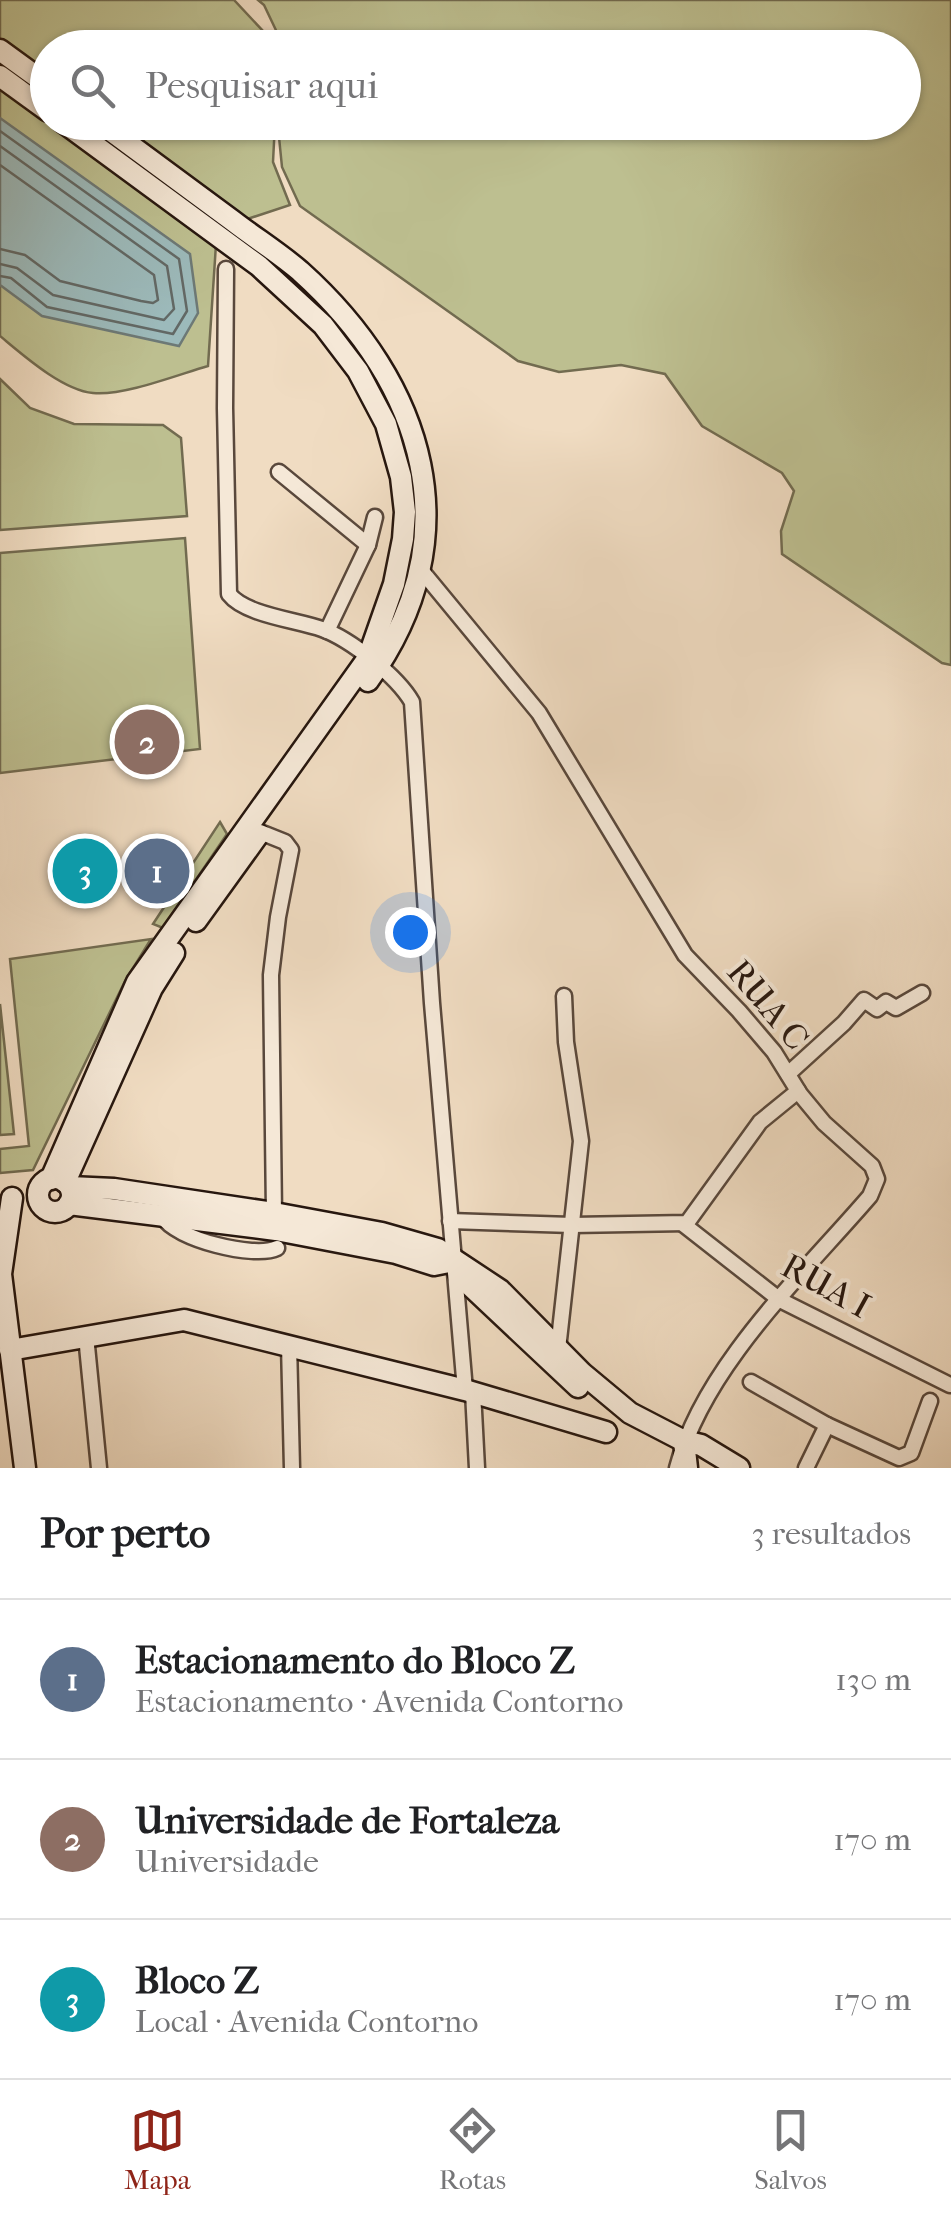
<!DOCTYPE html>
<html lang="pt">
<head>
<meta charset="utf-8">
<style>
  :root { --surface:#fff; --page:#f6f6f6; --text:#202124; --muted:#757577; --line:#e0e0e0; --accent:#8f2418 }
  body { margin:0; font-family:"IM FELL French Canon",serif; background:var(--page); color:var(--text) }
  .you { position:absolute; left:410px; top:932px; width:35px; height:35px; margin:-25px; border:8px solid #fff; border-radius:50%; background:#1a73e8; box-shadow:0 0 0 15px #1a73e833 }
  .badge { display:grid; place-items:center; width:65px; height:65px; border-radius:50%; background:var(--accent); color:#fff; font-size:32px; font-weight:700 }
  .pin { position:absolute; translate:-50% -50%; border:5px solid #fff; box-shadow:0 2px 10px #0006 }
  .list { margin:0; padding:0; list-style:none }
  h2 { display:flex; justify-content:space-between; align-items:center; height:130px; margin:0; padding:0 40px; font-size:42px }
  h2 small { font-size:32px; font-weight:400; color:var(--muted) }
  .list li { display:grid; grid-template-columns:65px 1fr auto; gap:30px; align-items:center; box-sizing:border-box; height:160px; padding:0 40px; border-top:2px solid var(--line) }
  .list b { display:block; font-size:38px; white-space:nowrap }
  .list p { margin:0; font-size:32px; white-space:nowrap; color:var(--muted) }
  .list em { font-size:32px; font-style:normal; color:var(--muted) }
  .icon { flex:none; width:55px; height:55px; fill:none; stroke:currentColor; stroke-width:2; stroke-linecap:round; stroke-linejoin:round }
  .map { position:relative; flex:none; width:951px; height:1468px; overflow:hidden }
  .search { position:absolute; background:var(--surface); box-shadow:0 2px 8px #0004; left:30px; right:30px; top:30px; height:110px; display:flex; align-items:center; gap:25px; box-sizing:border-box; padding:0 35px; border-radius:55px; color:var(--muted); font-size:38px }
  .sheet { height:610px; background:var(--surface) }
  nav { display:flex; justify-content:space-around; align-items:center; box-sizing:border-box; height:140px; border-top:2px solid var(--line); background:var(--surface); font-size:28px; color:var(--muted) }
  nav a { display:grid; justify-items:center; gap:5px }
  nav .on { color:var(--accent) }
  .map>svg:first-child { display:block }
  .green { fill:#bdbf90; stroke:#726b50; stroke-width:2.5 }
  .water { fill:#9cbabb; stroke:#6d7976; stroke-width:2.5 }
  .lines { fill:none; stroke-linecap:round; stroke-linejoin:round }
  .shore { stroke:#626865; stroke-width:2.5 }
  .street-casing { stroke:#59483c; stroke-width:19 }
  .secondary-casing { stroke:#27170f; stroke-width:25 }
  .street { stroke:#f5e8d7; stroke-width:14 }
  .secondary { stroke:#f5e8d7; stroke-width:20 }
  .labels { text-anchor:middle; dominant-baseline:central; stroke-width:8; stroke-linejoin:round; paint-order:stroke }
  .street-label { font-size:35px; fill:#27170f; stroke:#f5e8d7 }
</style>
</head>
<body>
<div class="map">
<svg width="951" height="1468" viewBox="0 0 951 1468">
  <rect width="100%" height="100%" fill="#f0dcc2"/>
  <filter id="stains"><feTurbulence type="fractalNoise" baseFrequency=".002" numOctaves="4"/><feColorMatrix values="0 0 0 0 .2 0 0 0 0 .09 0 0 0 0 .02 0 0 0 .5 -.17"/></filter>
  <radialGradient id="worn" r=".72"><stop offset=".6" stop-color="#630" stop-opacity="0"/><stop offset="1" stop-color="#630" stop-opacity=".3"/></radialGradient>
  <!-- green -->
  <g class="green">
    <path d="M0 0H234L278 47 48 48V122L275 123 273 162 290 205 217 229 208 366C177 375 124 396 93 393 62 390 23 355 0 336Z"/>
    <polygon points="258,0 951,0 951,665 942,663 782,554 781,531 794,491 782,473 702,426 665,374 621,365 559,372 518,361 300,206 282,167 278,127 279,122 904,122 904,48 284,47 264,5"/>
    <polygon points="0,379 30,408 74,424 163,425 181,438 187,516 0,530"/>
    <polygon points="185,538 200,749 0,773 0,553"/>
    <polygon points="220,822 227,834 163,928 153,924"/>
    <polygon points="151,939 125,981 33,1170 0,1173 0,1149 29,1146 10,959"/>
    <polygon points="0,1004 14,1134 0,1135"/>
  </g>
  <!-- water -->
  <polygon class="water" points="0,118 190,254 198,313 179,346 42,316 0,285"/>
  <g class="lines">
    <!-- shore -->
    <g class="shore">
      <polyline points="0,131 179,259 187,311 173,334 47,307 11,278 0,276"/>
      <polyline points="0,146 167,266 174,309 164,320 53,295 17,268 0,264"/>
      <polyline points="0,165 154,275 158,300 153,303 141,301 60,281 25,255 0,249"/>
    </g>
    <!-- street casing -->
    <g class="street-casing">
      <g id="street">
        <path d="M226 269 225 408 229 594C245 615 297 620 322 629 350 639 397 676 412 702L432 1003 465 1390"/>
        <polyline points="279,472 368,545"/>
        <path d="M421 570 539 713 685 955 739 1011 774 1052 800 1094 824 1123 872 1166 877 1179 870 1196C803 1274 703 1367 677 1468"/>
        <polyline points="327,631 368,545 375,517"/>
        <polyline points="260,832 285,842 291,850 278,917 271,975 274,1213"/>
        <polyline points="788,1074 844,1023 864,1000 877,1009 886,1002 896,1008 922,993"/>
        <path d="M163 1217C175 1239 255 1259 277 1248"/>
        <polyline points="450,1221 572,1225 687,1223 760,1122 798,1091"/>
        <polyline points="683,1224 780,1300 950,1385"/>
        <polyline points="86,1336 99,1468"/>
        <polyline points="289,1344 292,1468"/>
        <polyline points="558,1349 581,1141 566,1042 564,996"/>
        <polyline points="751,1382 827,1425 899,1458 911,1453 930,1401"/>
        <polyline points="473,1392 477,1468"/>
        <polyline points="806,1468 827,1425"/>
      </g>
    </g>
    <!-- secondary casing -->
    <g class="secondary-casing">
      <g id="secondary">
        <polyline points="0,50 48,85"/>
        <polyline points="0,76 48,111"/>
        <path d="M99 122C143 155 188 188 233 221 255 238 279 253 300 271 426 384 472 537 368 681"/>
        <polyline points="196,921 258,835"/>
        <circle cx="55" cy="1195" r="17"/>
        <polyline points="51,1179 137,982 368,658 394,584 403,539 405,512 401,477 386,424 358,371 323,325 259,266 63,122"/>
        <polyline points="65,1182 152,988 174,953"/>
        <polyline points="70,1187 114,1189 274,1213 382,1233 438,1249 500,1290 582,1373 630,1413 684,1441 701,1445 739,1468"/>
        <polyline points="12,1198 1,1274 25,1468"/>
        <polyline points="69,1204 276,1230 396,1253 434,1265 454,1261"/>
        <polyline points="455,1263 460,1276 578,1387"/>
        <polyline points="10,1350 184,1320 465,1390 606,1432"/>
        <polyline points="684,1441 687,1468"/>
      </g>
    </g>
    <!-- street -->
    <use href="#street" class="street"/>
    <!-- secondary -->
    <use href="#secondary" class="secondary"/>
  </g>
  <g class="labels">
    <!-- street labels -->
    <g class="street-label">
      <text transform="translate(768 1005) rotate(50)">RUA C</text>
      <text transform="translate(826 1286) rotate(29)">RUA I</text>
    </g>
  </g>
  <rect width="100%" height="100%" filter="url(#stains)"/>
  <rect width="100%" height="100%" fill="url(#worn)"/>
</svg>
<div class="you"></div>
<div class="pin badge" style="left:157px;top:871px;background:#5c6f8a">1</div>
<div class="pin badge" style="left:147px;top:742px;background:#8d6e63">2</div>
<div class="pin badge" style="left:85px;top:871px;background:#0f9aa8">3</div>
<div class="search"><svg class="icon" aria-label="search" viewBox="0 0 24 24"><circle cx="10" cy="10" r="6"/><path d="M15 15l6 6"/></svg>Pesquisar aqui</div>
</div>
<section class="sheet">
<h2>Por perto<small>3 resultados</small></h2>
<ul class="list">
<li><span class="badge" style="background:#5c6f8a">1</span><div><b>Estacionamento do Bloco Z</b><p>Estacionamento · Avenida Contorno</p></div><em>130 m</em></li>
<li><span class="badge" style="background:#8d6e63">2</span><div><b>Universidade de Fortaleza</b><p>Universidade</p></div><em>170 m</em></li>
<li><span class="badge" style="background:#0f9aa8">3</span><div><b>Bloco Z</b><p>Local · Avenida Contorno</p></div><em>170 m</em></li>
</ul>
</section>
<nav>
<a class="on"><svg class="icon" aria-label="map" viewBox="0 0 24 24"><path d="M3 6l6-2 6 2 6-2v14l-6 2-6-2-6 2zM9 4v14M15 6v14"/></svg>Mapa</a>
<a><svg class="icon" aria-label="directions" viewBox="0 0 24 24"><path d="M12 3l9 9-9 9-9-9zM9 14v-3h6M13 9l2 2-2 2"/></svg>Rotas</a>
<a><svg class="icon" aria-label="saved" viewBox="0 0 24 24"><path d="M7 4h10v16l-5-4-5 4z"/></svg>Salvos</a>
</nav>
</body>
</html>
